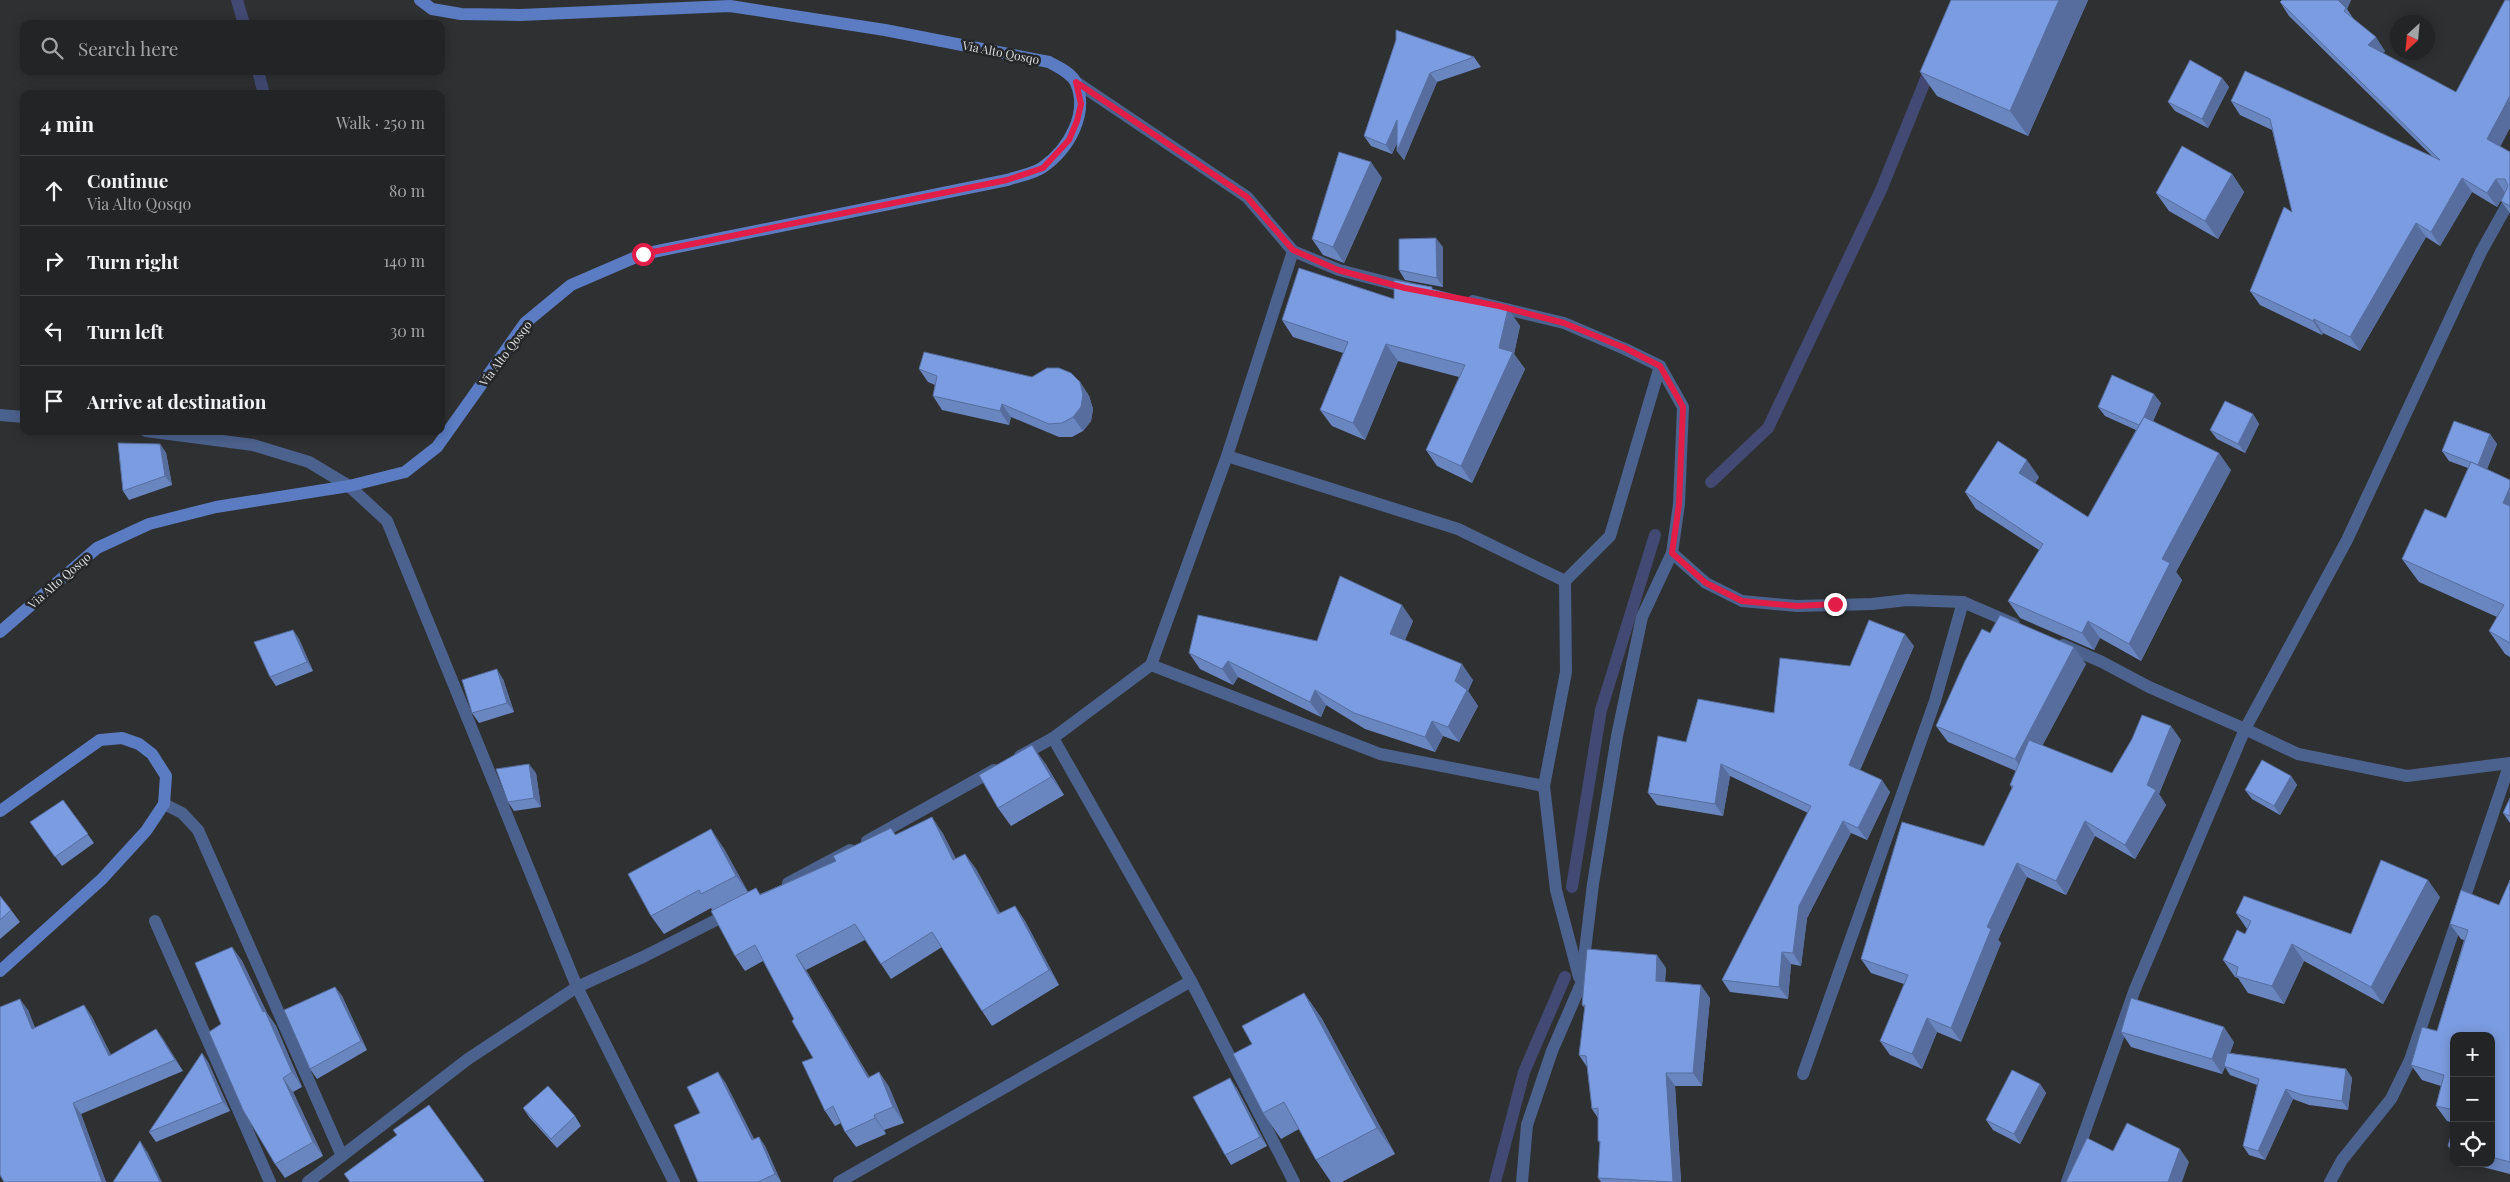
<!DOCTYPE html>
<html lang="en">
<head>
<meta charset="utf-8">
<style>
  :root { --surface:#232426; --page:#2b2c2e; --text:#f1f3f6; --muted:#a3a4a7; --line:#404143 }
  body { margin:0; font-family:"Playfair Display",serif; background:var(--page); color:var(--text) }
  .controls { position:absolute; right:15px; bottom:15px; display:grid; overflow:hidden; border-radius:10px; box-shadow:0 2px 12px #0003 }
  .controls button { width:45px; height:45px; display:grid; place-items:center; padding:0; border:0; border-bottom:1px solid var(--line); background:var(--surface); color:var(--text); font:25px sans-serif }
  .compass { position:absolute; left:2390px; top:15px; width:45px; height:45px; border-radius:50%; background:var(--surface); box-shadow:0 2px 12px #0003; rotate:206deg }
  .stop { position:absolute; width:15px; height:15px; margin:-11px; border:4px solid #e11d48; border-radius:50%; background:#fff }
  .stop.end { background:#e11d48; border-color:#fff; box-shadow:0 1px 5px #0008 }
  .list { margin:0; padding:0; list-style:none }
  h2 { display:flex; justify-content:space-between; align-items:center; height:65px; margin:0; padding:0 20px; font-size:21px }
  h2 small { font-size:16px; font-weight:400; color:var(--muted) }
  .list li { display:grid; grid-template-columns:32px 1fr auto; gap:15px; align-items:center; box-sizing:border-box; height:70px; padding:0 20px; border-top:1px solid var(--line) }
  .list b { display:block; font-size:19px; white-space:nowrap }
  .list p { margin:0; font-size:16px; white-space:nowrap; color:var(--muted) }
  .list em { font-size:16px; font-style:normal; color:var(--muted) }
  .icon { flex:none; width:28px; height:28px; fill:none; stroke:currentColor; stroke-width:2; stroke-linecap:round; stroke-linejoin:round }
  .map { position:relative; flex:none; width:2510px; height:1182px; overflow:hidden }
  .search { position:absolute; background:var(--surface); box-shadow:0 2px 12px #0003; left:20px; top:20px; width:425px; height:55px; display:flex; align-items:center; gap:12px; box-sizing:border-box; padding:0 18px; border-radius:10px; color:var(--muted); font-size:19px }
  .panel { position:absolute; background:var(--surface); box-shadow:0 2px 12px #0003; left:20px; top:90px; width:425px; height:345px; border-radius:10px }
  .map>svg:first-child { display:block }
  .lines { fill:none; stroke-linecap:round; stroke-linejoin:round }
  .stream { stroke:#424972; stroke-width:12 }
  .street { stroke:#4c628e; stroke-width:12 }
  .secondary { stroke:#5b7cc2; stroke-width:12 }
  .wall { fill:#6a86c1 }
  .shaded-wall { fill:#566d9d }
  .building { fill:#7b9ce0; stroke:#566d9d }
  .route { stroke:#e11d48; stroke-width:6 }
  .labels { text-anchor:middle; dominant-baseline:central; stroke-width:5; stroke-linejoin:round; paint-order:stroke }
  .street-label { font-size:12px; fill:#dbdcdd; stroke:#252628 }
</style>
</head>
<body>
<div class="map">
<svg width="2510" height="1182" viewBox="0 0 2510 1182">
  <rect width="100%" height="100%" fill="#2f3032"/>
  <g class="lines">
    <!-- stream -->
    <g class="stream">
      <polyline points="237,0 244,24"/>
      <polyline points="258,71 264,94"/>
      <polyline points="1711,482 1768,428 1881,190 1932,64"/>
      <polyline points="1572,887 1601,710 1655,535"/>
      <polyline points="1495,1182 1524,1072 1565,977"/>
    </g>
    <!-- street -->
    <g class="street">
      <polyline points="1076,82 1247,197 1293,251 1339,270 1409,288"/>
      <polyline points="2510,200 2481,252 2347,540 2245,729 2298,754 2407,776 2510,763"/>
      <polyline points="1473,301 1564,323 1625,349 1660,366 1683,407 1679,504 1672,553 1706,583 1742,601 1797,606 1872,604 1907,600 1963,602 2014,624"/>
      <polyline points="0,415 24,417"/>
      <polyline points="146,431 253,445 309,462 349,486 387,521 577,987 674,1182"/>
      <polyline points="1227,456 1458,529 1565,581"/>
      <polyline points="2063,645 2102,662 2149,687 2245,729 2135,989 2067,1182"/>
      <polyline points="1151,665 1380,754 1544,786"/>
      <polyline points="1053,738 1191,981 1294,1182"/>
      <polyline points="1020,756 1053,738 1151,665 1227,456 1293,251"/>
      <polyline points="164,804 182,813 198,830 342,1156"/>
      <polyline points="867,841 994,770"/>
      <polyline points="788,883 850,850"/>
      <polyline points="155,921 270,1182"/>
      <polyline points="1579,977 1556,890 1544,786 1566,672 1565,581 1610,536 1660,366"/>
      <polyline points="1803,1074 1935,701 1963,602"/>
      <polyline points="308,1182 468,1059 577,987 643,957 730,913"/>
      <polyline points="839,1182 1191,981"/>
      <polyline points="1522,1182 1527,1125 1552,1051 1581,984 1593,884 1617,736 1642,617 1672,553"/>
      <polyline points="2330,1182 2342,1160 2391,1099 2410,1060 2510,763"/>
    </g>
    <!-- secondary -->
    <g class="secondary">
      <path d="M0 632 97 548 149 524 216 507 349 486 405 472 437 447 525 323 571 285 643 254 1007 180C1018 176 1034 174 1043 167 1069 149 1089 113 1076 83 1072 73 1058 67 1049 62L885 30 730 6 520 15 461 14 432 9 420 0"/>
      <polyline points="0,811 100,740 122,738 139,744 152,754 166,776 164,804 146,831 102,879 0,971"/>
    </g>
  </g>
  <!-- wall -->
  <g class="wall">
    <polygon points="1951,0 2088,0 2028,136 1937,96 1920,72"/>
    <polygon points="2282,0 2351,0 2347,9 2353,18 2385,51 2383,53 2500,146 2510,152 2510,213 2501,201 2503,197 2497,207 2472,192 2440,246 2426,237 2360,351 2323,333 2322,335 2260,305 2250,291 2292,212 2272,130 2240,115 2231,101 2432,156 2289,16 2280,2"/>
    <polygon points="1396,40 1474,57 1481,67 1437,82 1404,160 1397,151 1397,143 1392,154 1371,146 1364,136"/>
    <polygon points="2222,78 2229,87 2208,128 2175,111 2168,102"/>
    <polygon points="2232,174 2244,192 2218,239 2169,211 2156,193"/>
    <polygon points="1382,178 1344,263 1323,255 1312,239"/>
    <polygon points="1443,247 1443,287 1405,280 1399,270"/>
    <polygon points="1434,290 1508,309 1520,326 1514,354 1525,369 1472,483 1437,466 1426,450 1459,377 1398,361 1365,440 1332,426 1320,410 1343,353 1293,337 1282,320 1394,299"/>
    <polygon points="919,369 1032,377 1080,382 1089,396 1093,409 1091,421 1083,431 1072,437 1059,437 1011,417 1009,425 942,410 933,396 935,385 928,382"/>
    <polygon points="2161,403 2153,421 2231,470 2176,572 2182,580 2141,661 2100,638 2094,650 2020,618 2008,601 2039,550 1976,509 1965,492 2039,477 2035,483 2088,517 2136,430 2105,416 2098,407"/>
    <polygon points="2253,414 2259,424 2245,453 2217,439 2210,430"/>
    <polygon points="2490,434 2497,444 2487,469 2510,480 2510,657 2505,654 2489,631 2497,617 2419,582 2402,559 2446,518 2468,468 2449,461 2442,451"/>
    <polygon points="160,444 166,453 172,485 129,500 123,491"/>
    <polygon points="1413,621 1405,640 1473,680 1468,691 1478,706 1459,742 1443,736 1435,752 1365,729 1326,705 1321,717 1238,677 1233,685 1200,669 1189,653 1317,641"/>
    <polygon points="293,630 299,639 313,671 276,686 270,677"/>
    <polygon points="1990,633 2086,664 2042,746 2112,773 2181,740 2159,794 2166,805 2135,859 2095,836 2066,895 2027,877 1998,940 2001,943 1961,1042 1937,1032 1922,1069 1890,1055 1880,1041 1904,984 1871,973 1861,959 1984,846 2012,788 2010,785 2016,771 1948,742 1936,726"/>
    <polygon points="1914,646 1860,770 1890,792 1867,840 1851,833 1807,918 1801,966 1791,964 1788,999 1730,992 1722,980 1808,813 1730,776 1723,816 1657,805 1648,793 1686,742 1774,713"/>
    <polygon points="503,679 514,712 479,723 472,713"/>
    <polygon points="1045,763 1064,795 1011,826 998,808"/>
    <polygon points="536,773 541,807 514,811 508,802"/>
    <polygon points="2291,776 2297,785 2280,815 2252,799 2245,790"/>
    <polygon points="2510,798 2510,823 2503,813"/>
    <polygon points="63,800 94,843 62,866 30,822"/>
    <polygon points="891,828 896,835 942,832 956,859 965,854 976,869 1000,913 1015,906 1025,921 1059,985 992,1026 982,1011 942,947 891,979 865,940 806,970 869,1077 879,1072 889,1087 904,1123 884,1130 886,1134 856,1147 845,1132 841,1123 835,1126 825,1111 813,1058 794,1019 763,961 745,971 735,956 711,908 664,934 651,916 723,847 748,892 756,888 760,894 836,861"/>
    <polygon points="2510,880 2510,1174 2467,1163 2491,1163 2491,1036 2454,1036 2454,1123 2447,1121 2436,1106 2441,1086 2422,1080 2411,1065 2437,1031 2464,940 2461,939 2450,924 2499,905"/>
    <polygon points="0,896 11,910 20,922 0,939"/>
    <polygon points="2440,897 2383,1004 2304,961 2284,1004 2248,993 2238,978 2235,977 2223,960 2245,934 2247,929 2236,913 2351,934"/>
    <polygon points="232,947 242,961 267,1013 276,1026 302,1087 293,1092 323,1156 285,1178 275,1164 221,1024"/>
    <polygon points="1666,968 1665,982 1710,998 1702,1086 1675,1086 1681,1182 1601,1182 1598,1178 1600,1143 1598,1141 1598,1118 1592,1109 1587,1067 1579,1055 1585,1008 1582,1005"/>
    <polygon points="335,987 342,996 367,1050 317,1079 310,1069"/>
    <polygon points="1304,993 1322,1019 1395,1154 1342,1182 1331,1182 1316,1160 1299,1129 1281,1139 1263,1113 1252,1044"/>
    <polygon points="84,1005 92,1017 111,1055 156,1029 183,1071 81,1114 106,1182 4,1182 28,1010 35,1028"/>
    <polygon points="2121,1032 2234,1042 2230,1053 2346,1069 2352,1078 2348,1110 2309,1105 2293,1099 2265,1160 2249,1155 2243,1146 2257,1085 2230,1075 2225,1067 2222,1074 2131,1047"/>
    <polygon points="202,1053 208,1062 230,1111 156,1142 149,1132"/>
    <polygon points="725,1082 754,1139 759,1137 765,1146 781,1182 698,1182 700,1113"/>
    <polygon points="2040,1084 2046,1093 2020,1144 1993,1130 1986,1120"/>
    <polygon points="1236,1087 1267,1146 1231,1165 1225,1155"/>
    <polygon points="523,1108 575,1116 581,1126 557,1148 529,1117"/>
    <polygon points="2454,1126 2454,1154 2448,1146"/>
  </g>
  <!-- shaded-wall -->
  <g class="shaded-wall">
    <polygon points="2059,0 2088,0 2028,136 2010,111"/>
    <polygon points="2337,0 2351,0 2347,9"/>
    <polygon points="2376,37 2385,51 2378,59 2368,45"/>
    <polygon points="1430,73 1437,82 1404,160 1397,151"/>
    <polygon points="2222,78 2229,87 2208,128 2202,119"/>
    <polygon points="2510,96 2510,128 2497,153 2487,139"/>
    <polygon points="1397,120 1403,129 1392,154 1386,145"/>
    <polygon points="1371,162 1382,178 1344,263 1333,247"/>
    <polygon points="2232,174 2244,192 2218,239 2205,221"/>
    <polygon points="2462,178 2472,192 2440,246 2431,232"/>
    <polygon points="2496,179 2505,193 2497,207 2487,193"/>
    <polygon points="2416,223 2426,237 2360,351 2350,337"/>
    <polygon points="1436,238 1443,247 1443,287 1437,278"/>
    <polygon points="1508,309 1520,326 1514,354 1525,369 1472,483 1461,466 1499,348"/>
    <polygon points="2314,319 2323,333 2322,335 2313,321"/>
    <polygon points="1386,344 1398,361 1365,440 1353,423"/>
    <polygon points="1080,382 1089,396 1093,409 1091,421 1083,431 1073,417"/>
    <polygon points="2154,394 2161,403 2147,435 2140,426"/>
    <polygon points="1002,404 1011,417 1009,425 1000,411"/>
    <polygon points="2253,414 2259,424 2245,453 2238,444"/>
    <polygon points="2490,434 2497,444 2485,474 2478,465"/>
    <polygon points="160,444 166,453 172,485 165,476"/>
    <polygon points="2219,453 2231,470 2176,572 2182,580 2141,661 2129,644 2162,559"/>
    <polygon points="2027,460 2039,477 2031,490 2019,473"/>
    <polygon points="2510,487 2510,513 2503,503"/>
    <polygon points="1402,605 1413,621 1401,649 1390,634"/>
    <polygon points="2088,621 2100,638 2094,650 2082,633"/>
    <polygon points="293,630 299,639 313,671 307,662"/>
    <polygon points="1905,634 1914,646 1857,777 1849,765"/>
    <polygon points="2074,647 2086,664 2026,776 2015,759"/>
    <polygon points="1228,661 1238,677 1233,685 1222,669"/>
    <polygon points="1462,664 1473,680 1468,691 1478,706 1459,742 1448,727 1455,681"/>
    <polygon points="497,669 503,679 514,712 507,703"/>
    <polygon points="1315,690 1326,705 1321,717 1310,702"/>
    <polygon points="1432,721 1443,736 1435,752 1425,737"/>
    <polygon points="2171,726 2181,740 2159,794 2166,805 2135,859 2125,845 2147,785"/>
    <polygon points="1032,745 1045,763 1064,795 1051,777"/>
    <polygon points="529,764 536,773 541,807 534,798"/>
    <polygon points="1721,764 1730,776 1723,816 1715,804"/>
    <polygon points="2291,776 2297,785 2280,815 2274,806"/>
    <polygon points="1882,780 1890,792 1867,840 1858,828"/>
    <polygon points="932,817 942,832 964,875 953,860"/>
    <polygon points="1843,821 1851,833 1807,918 1801,966 1793,953 1799,906"/>
    <polygon points="2085,821 2095,836 2066,895 2056,881"/>
    <polygon points="711,829 723,847 749,894 736,876"/>
    <polygon points="965,854 976,869 1009,929 998,914"/>
    <polygon points="2017,863 2027,877 1998,940 2001,943 1961,1042 1951,1028 1987,927"/>
    <polygon points="2428,880 2440,897 2383,1004 2371,987"/>
    <polygon points="1015,906 1025,921 1059,985 1049,970"/>
    <polygon points="2292,944 2304,961 2284,1004 2272,986"/>
    <polygon points="232,947 242,961 267,1013 276,1026 302,1087 292,1072 263,1012"/>
    <polygon points="1782,952 1791,964 1788,999 1779,987"/>
    <polygon points="796,955 806,970 879,1093 868,1078"/>
    <polygon points="1657,955 1666,968 1664,994 1656,981"/>
    <polygon points="1701,985 1710,998 1702,1086 1693,1073"/>
    <polygon points="335,987 342,996 367,1050 361,1041"/>
    <polygon points="1304,993 1322,1019 1395,1154 1377,1128"/>
    <polygon points="20,999 28,1010 40,1040 32,1029"/>
    <polygon points="84,1005 92,1017 117,1067 109,1056"/>
    <polygon points="1927,1018 1937,1032 1922,1069 1912,1054"/>
    <polygon points="2224,1027 2234,1042 2225,1067 2224,1066 2225,1067 2222,1074 2212,1059"/>
    <polygon points="156,1029 164,1040 183,1071 175,1060"/>
    <polygon points="202,1053 208,1062 230,1111 223,1102"/>
    <polygon points="2346,1069 2352,1078 2348,1110 2342,1101"/>
    <polygon points="718,1072 725,1082 759,1149 752,1140"/>
    <polygon points="879,1072 889,1087 904,1123 893,1107"/>
    <polygon points="1666,1073 1675,1086 1681,1182 1673,1182"/>
    <polygon points="283,1078 293,1092 323,1156 313,1142"/>
    <polygon points="1230,1078 1236,1087 1267,1146 1260,1137"/>
    <polygon points="2040,1084 2046,1093 2020,1144 2014,1134"/>
    <polygon points="2286,1089 2293,1099 2265,1160 2258,1151"/>
    <polygon points="73,1103 81,1114 106,1182 102,1182"/>
    <polygon points="874,1115 884,1130 886,1134 875,1118"/>
    <polygon points="759,1137 765,1146 781,1182 775,1174"/>
    <polygon points="140,1141 148,1153 162,1182 160,1182"/>
    <polygon points="2180,1149 2189,1162 2182,1182 2168,1182"/>
  </g>
  <!-- building -->
  <g class="building">
    <polygon points="1951,0 2059,0 2010,111 1920,72"/>
    <polygon points="2282,0 2338,0 2346,8 2344,11 2376,37 2368,45 2456,92 2505,0 2510,0 2510,96 2487,139 2510,152 2510,206 2501,201 2508,186 2505,179 2496,179 2487,193 2462,178 2431,232 2416,223 2350,337 2314,319 2313,321 2250,291 2284,207 2292,212 2270,119 2231,101 2245,71 2440,160 2280,2"/>
    <polygon points="1396,30 1474,57 1430,73 1397,151 1397,120 1386,145 1364,136 1396,40"/>
    <polygon points="2190,60 2222,78 2202,119 2168,102"/>
    <polygon points="2182,146 2232,174 2205,221 2156,193"/>
    <polygon points="1339,152 1371,162 1333,247 1312,239"/>
    <polygon points="1436,238 1437,278 1399,270 1399,239"/>
    <polygon points="1299,268 1394,299 1394,280 1432,287 1432,289 1508,309 1499,348 1513,352 1461,466 1426,450 1465,365 1386,344 1353,423 1320,410 1348,342 1282,320"/>
    <polygon points="924,352 1032,377 1047,368 1059,368 1071,373 1080,382 1083,395 1081,407 1073,417 1062,423 1049,424 1002,404 1000,411 933,396 937,376 919,369"/>
    <polygon points="2112,375 2154,394 2144,417 2139,425 2098,407"/>
    <polygon points="2225,401 2253,414 2238,444 2210,430"/>
    <polygon points="2144,417 2219,453 2162,559 2170,563 2129,644 2088,621 2082,633 2008,601 2043,544 1965,492 1998,441 2027,460 2019,473 2088,517"/>
    <polygon points="2454,421 2490,434 2478,465 2442,451"/>
    <polygon points="118,443 160,444 165,476 123,491"/>
    <polygon points="2471,462 2510,480 2510,487 2503,503 2510,506 2510,643 2489,631 2504,605 2402,559 2425,509 2446,518"/>
    <polygon points="1340,576 1402,605 1390,634 1462,664 1455,681 1467,690 1448,727 1432,721 1425,737 1354,713 1315,690 1310,702 1228,661 1222,669 1189,653 1198,615 1317,641"/>
    <polygon points="2000,615 2074,647 2015,759 1936,726 1965,661 1982,629 1990,633"/>
    <polygon points="1869,620 1905,634 1849,765 1882,780 1858,828 1843,821 1799,906 1793,953 1782,952 1779,987 1722,980 1811,806 1721,764 1715,804 1648,793 1658,736 1686,742 1698,699 1774,713 1780,658 1850,666"/>
    <polygon points="293,630 307,662 270,677 254,642"/>
    <polygon points="497,669 507,703 472,713 462,680"/>
    <polygon points="2142,715 2171,726 2147,785 2156,790 2125,845 2085,821 2056,881 2017,863 1987,927 1991,929 1951,1028 1927,1018 1912,1054 1880,1041 1908,975 1861,959 1902,822 1984,846 2013,786 2010,785 2029,740 2112,773 2132,739"/>
    <polygon points="1032,745 1051,777 998,808 979,775"/>
    <polygon points="2262,760 2291,776 2274,806 2245,790"/>
    <polygon points="529,764 534,798 508,802 496,769"/>
    <polygon points="2510,798 2510,816 2503,813"/>
    <polygon points="63,800 88,834 55,857 30,822"/>
    <polygon points="932,817 953,860 965,854 998,914 1015,906 1049,970 982,1011 932,932 881,964 855,924 796,955 868,1078 879,1072 893,1107 874,1115 875,1118 845,1132 833,1106 825,1111 802,1062 813,1058 792,1021 794,1019 755,945 735,956 711,911 756,888 760,895 836,861 833,856 891,828 895,835"/>
    <polygon points="711,829 736,876 701,894 699,890 651,916 628,874"/>
    <polygon points="2381,860 2428,880 2371,987 2292,944 2272,986 2236,976 2238,967 2223,960 2237,930 2245,934 2251,921 2236,913 2244,896 2351,934"/>
    <polygon points="2510,880 2510,1162 2491,1157 2491,1036 2454,1036 2454,1110 2436,1106 2444,1075 2411,1065 2422,1027 2437,1031 2468,930 2450,924 2461,890 2499,905"/>
    <polygon points="0,896 11,910 0,920"/>
    <polygon points="232,947 263,1012 265,1011 292,1072 283,1078 313,1142 275,1164 243,1110 209,1032 221,1024 195,963"/>
    <polygon points="1587,949 1657,955 1656,981 1701,985 1693,1073 1666,1073 1673,1182 1598,1178 1600,1141 1598,1141 1598,1108 1592,1109 1586,1056 1579,1055 1585,1005 1582,1005"/>
    <polygon points="335,987 361,1041 310,1069 284,1010"/>
    <polygon points="1304,993 1377,1128 1316,1160 1284,1102 1263,1113 1233,1054 1252,1044 1242,1026"/>
    <polygon points="2131,998 2224,1027 2212,1059 2121,1032"/>
    <polygon points="20,999 32,1029 84,1005 109,1056 156,1029 175,1060 73,1103 102,1182 4,1182 0,1175 0,1007"/>
    <polygon points="202,1053 223,1102 149,1132"/>
    <polygon points="2227,1053 2346,1069 2342,1101 2302,1095 2286,1089 2258,1151 2243,1146 2259,1079 2224,1066"/>
    <polygon points="2012,1070 2040,1084 2014,1134 1986,1120"/>
    <polygon points="718,1072 752,1140 759,1137 775,1174 758,1182 698,1182 674,1125 700,1113 687,1087"/>
    <polygon points="1230,1078 1260,1137 1225,1155 1193,1097"/>
    <polygon points="548,1086 575,1116 551,1139 523,1108"/>
    <polygon points="429,1105 484,1181 482,1182 350,1182 344,1174 397,1135 393,1130"/>
    <polygon points="2127,1123 2180,1149 2168,1182 2066,1182 2087,1138 2113,1151"/>
    <polygon points="2454,1126 2454,1147 2448,1146"/>
    <polygon points="140,1141 160,1182 113,1182"/>
  </g>
  <g class="lines">
    <!-- route -->
    <polyline class="route" points="643,254 1007,180 1043,168 1069,140 1077,121 1081,104 1076,82 1247,197 1293,250 1338,270 1405,288 1499,306 1564,323 1625,348 1660,366 1683,407 1679,504 1672,553 1706,583 1742,601 1797,606 1835,604"/>
  </g>
  <g class="labels">
    <!-- street labels -->
    <g class="street-label">
      <text transform="translate(1001 52) rotate(11)">Via Alto Qosqo</text>
      <text transform="translate(505 353) rotate(-53)">Via Alto Qosqo</text>
      <text transform="translate(59 580) rotate(-41)">Via Alto Qosqo</text>
    </g>
  </g>
</svg>
<div class="controls">
<button>+</button>
<button>−</button>
<button><svg class="icon" aria-label="locate" viewBox="0 0 24 24"><circle cx="12" cy="12" r="6"/><path d="M12 2v4M12 18v4M2 12h4M18 12h4"/></svg></button>
</div>
<svg class="compass" viewBox="-18 -18 36 36"><path d="M0-13l5 13h-10z" fill="#e53935"/><path d="M0 13l5-13h-10z" fill="#a3a4a7"/></svg>
<div class="stop" style="left:643px;top:254px"></div>
<div class="stop end" style="left:1835px;top:604px"></div>
<div class="search"><svg class="icon" aria-label="search" viewBox="0 0 24 24"><circle cx="10" cy="10" r="6"/><path d="M15 15l6 6"/></svg>Search here</div>
<section class="panel">
<h2>4 min<small>Walk · 250 m</small></h2>
<ul class="list">
<li><svg class="icon" aria-label="ahead" viewBox="0 0 24 24"><path d="M12 20V5M6 11l6-6 6 6"/></svg><div><b>Continue</b><p>Via Alto Qosqo</p></div><em>80 m</em></li>
<li><svg class="icon" aria-label="right" viewBox="0 0 24 24"><path d="M7 20v-9h11M14 6l5 5-5 5"/></svg><div><b>Turn right</b></div><em>140 m</em></li>
<li><svg class="icon" aria-label="left" viewBox="0 0 24 24"><path d="M17 20v-9H6M10 6l-5 5 5 5"/></svg><div><b>Turn left</b></div><em>30 m</em></li>
<li><svg class="icon" aria-label="arrive" viewBox="0 0 24 24"><path d="M6 21V4h12l-3 4 3 4H6"/></svg><div><b>Arrive at destination</b></div></li>
</ul>
</section>
</div>
</body>
</html>
